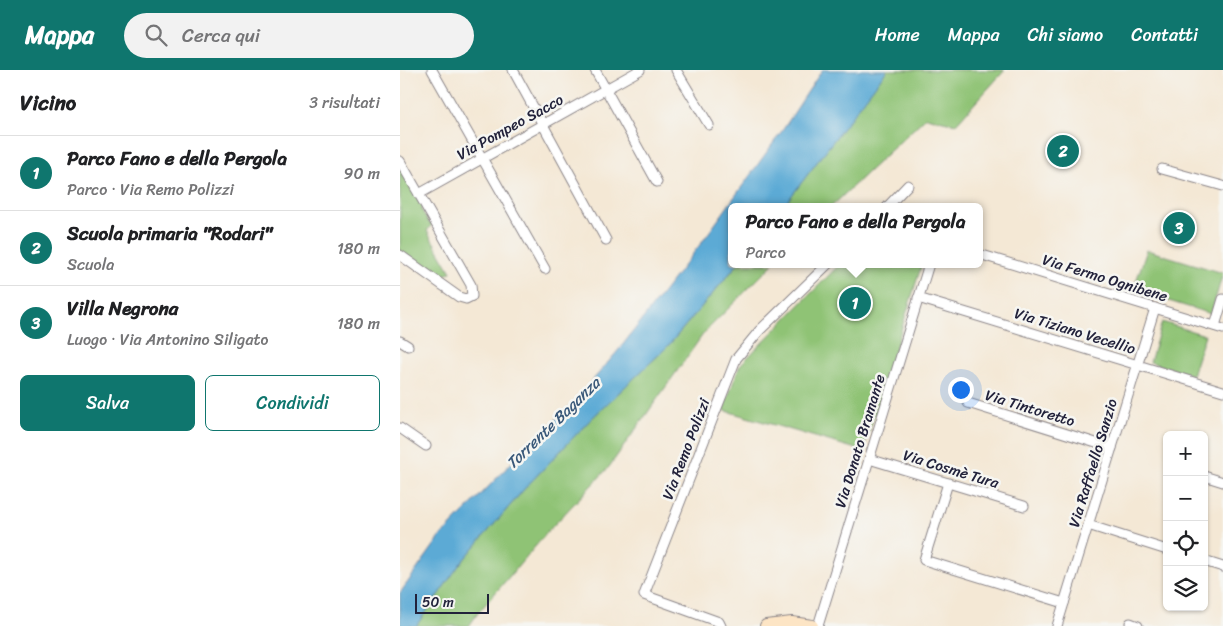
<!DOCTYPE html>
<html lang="it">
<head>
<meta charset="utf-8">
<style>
  :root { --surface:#fff; --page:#f2f2f2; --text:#202124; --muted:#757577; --line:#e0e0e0; --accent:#0f766e }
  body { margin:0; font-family:Sriracha,sans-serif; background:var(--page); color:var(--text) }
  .controls { position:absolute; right:15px; bottom:15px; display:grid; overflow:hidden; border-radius:8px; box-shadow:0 1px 4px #0004 }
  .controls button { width:45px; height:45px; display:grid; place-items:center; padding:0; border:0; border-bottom:1px solid var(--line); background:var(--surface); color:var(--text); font:25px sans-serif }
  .scale { position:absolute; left:15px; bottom:12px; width:74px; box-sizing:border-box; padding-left:5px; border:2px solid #22223b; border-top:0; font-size:14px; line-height:18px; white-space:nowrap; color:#22223b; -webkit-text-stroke:4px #f6f6f2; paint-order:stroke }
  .you { position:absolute; left:560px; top:319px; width:18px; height:18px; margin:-12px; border:4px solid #fff; border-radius:50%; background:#1a73e8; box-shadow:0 0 0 8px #1a73e833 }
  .badge { display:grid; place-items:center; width:32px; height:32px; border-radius:50%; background:var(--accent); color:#fff; font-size:16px; font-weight:700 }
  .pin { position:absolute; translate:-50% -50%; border:2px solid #fff; box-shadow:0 1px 5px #0006 }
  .popup { position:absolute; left:328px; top:133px; width:255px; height:65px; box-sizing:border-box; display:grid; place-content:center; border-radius:8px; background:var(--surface); filter:drop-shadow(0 1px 4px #0005); font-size:16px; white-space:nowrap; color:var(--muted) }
  .popup b { font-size:19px; color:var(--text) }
  .popup::after { content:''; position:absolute; left:50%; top:100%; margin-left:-10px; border:10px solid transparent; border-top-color:var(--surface) }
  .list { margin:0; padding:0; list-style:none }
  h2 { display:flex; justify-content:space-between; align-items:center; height:65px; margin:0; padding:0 20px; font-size:21px }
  h2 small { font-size:16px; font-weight:400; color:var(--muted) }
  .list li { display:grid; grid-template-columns:32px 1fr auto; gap:15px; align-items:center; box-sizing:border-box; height:75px; padding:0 20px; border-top:1px solid var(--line) }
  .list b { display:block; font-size:19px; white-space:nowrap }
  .list p { margin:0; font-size:16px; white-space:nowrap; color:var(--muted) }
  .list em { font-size:16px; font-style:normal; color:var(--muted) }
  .actions { display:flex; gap:10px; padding:15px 20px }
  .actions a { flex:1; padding:11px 0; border:1px solid var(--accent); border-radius:8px; text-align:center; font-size:18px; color:var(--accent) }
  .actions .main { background:var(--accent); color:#fff }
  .icon { flex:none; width:28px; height:28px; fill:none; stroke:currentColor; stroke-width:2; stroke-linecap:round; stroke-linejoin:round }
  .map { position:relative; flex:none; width:823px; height:556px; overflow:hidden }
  header { display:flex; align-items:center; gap:30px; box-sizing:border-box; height:70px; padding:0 25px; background:var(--accent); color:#fff }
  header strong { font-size:24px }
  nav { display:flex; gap:28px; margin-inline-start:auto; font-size:18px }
  .search { width:350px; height:45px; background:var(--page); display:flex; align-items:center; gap:12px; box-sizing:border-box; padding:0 18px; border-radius:28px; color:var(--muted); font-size:19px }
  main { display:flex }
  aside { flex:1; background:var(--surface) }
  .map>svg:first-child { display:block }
  .green { fill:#8fc374; stroke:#587258 }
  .water { fill:#5baad5; stroke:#3e6688 }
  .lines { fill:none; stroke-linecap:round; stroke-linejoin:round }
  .street-casing { stroke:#8b8588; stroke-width:11 }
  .secondary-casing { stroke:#8b8588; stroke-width:14 }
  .street { stroke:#fff; stroke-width:9 }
  .secondary { stroke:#fde5c5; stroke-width:12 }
  .labels { text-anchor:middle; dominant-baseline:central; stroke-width:5; stroke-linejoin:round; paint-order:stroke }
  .street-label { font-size:15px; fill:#22223b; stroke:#f6f6f2 }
  .water-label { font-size:16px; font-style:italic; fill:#395879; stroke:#f6f6f2 }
</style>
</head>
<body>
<header>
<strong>Mappa</strong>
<div class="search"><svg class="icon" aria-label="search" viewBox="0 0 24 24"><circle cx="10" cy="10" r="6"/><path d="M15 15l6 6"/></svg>Cerca qui</div>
<nav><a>Home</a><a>Mappa</a><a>Chi siamo</a><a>Contatti</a></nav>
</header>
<main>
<aside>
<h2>Vicino<small>3 risultati</small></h2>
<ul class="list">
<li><span class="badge">1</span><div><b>Parco Fano e della Pergola</b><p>Parco · Via Remo Polizzi</p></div><em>90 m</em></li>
<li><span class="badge">2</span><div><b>Scuola primaria &quot;Rodari&quot;</b><p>Scuola</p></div><em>180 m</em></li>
<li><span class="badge">3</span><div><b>Villa Negrona</b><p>Luogo · Via Antonino Siligato</p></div><em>180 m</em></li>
</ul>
<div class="actions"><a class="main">Salva</a><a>Condividi</a></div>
</aside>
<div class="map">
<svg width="823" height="556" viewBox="0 0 823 556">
  <rect width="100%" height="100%" fill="#f6f6f2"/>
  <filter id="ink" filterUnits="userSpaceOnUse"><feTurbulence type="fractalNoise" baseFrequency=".02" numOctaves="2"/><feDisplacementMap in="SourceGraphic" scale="10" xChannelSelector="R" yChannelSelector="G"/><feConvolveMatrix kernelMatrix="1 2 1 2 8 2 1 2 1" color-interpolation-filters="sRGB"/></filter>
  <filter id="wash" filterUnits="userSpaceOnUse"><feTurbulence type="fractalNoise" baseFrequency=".0096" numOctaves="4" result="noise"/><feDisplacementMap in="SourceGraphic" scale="20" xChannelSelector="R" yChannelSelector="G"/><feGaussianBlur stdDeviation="1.12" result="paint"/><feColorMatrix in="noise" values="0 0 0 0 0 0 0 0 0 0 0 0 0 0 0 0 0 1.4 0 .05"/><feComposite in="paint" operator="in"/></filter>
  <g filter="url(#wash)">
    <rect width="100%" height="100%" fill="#f4e8d5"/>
    <!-- green -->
    <g class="green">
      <polygon points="487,0 605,0 556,54 526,47 431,137 383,137"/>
      <polygon points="0,96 23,137 21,139 29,153 33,153 27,161 51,202 41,207 29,199 27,201 0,182"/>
      <polygon points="747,180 823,203 811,244 733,220"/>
      <polygon points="338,194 373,194 304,263 209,397 152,457 78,543 69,556 16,556 60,494 126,417 191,349 268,276"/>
      <polygon points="440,194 522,194 463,381 323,340 340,295"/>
      <polygon points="762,252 805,265 792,305 750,292"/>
    </g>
    <!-- water -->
    <polygon class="water" points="422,0 487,0 383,137 331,137 331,194 338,194 336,196 268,276 191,349 126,417 60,494 16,556 0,556 0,523 40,467 118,386 176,330 221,277 305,168 384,58"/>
  </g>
  <g filter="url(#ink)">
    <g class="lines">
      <!-- street casing -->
      <g class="street-casing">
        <g id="street">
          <polyline points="32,0 145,199"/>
          <polyline points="113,0 206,170"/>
          <polyline points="195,0 257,112"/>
          <polyline points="276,0 309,55"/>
          <polyline points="0,91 71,215 72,226 66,229 59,227 0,185"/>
          <polyline points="762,99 823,116"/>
          <polyline points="19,124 240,0"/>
          <polyline points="487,137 508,115"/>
          <polyline points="579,184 823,259"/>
          <polyline points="518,228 823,321"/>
          <polyline points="815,256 823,229"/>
          <polyline points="0,271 8,276"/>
          <polyline points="568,333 712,378"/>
          <polyline points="0,358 26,376"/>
          <polyline points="469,389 624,436"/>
          <polyline points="804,406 823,412"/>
          <polyline points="548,413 524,490 664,533"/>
          <polyline points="688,455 767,480"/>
          <polyline points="804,491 823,497"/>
          <polyline points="730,553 738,556"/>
          <polyline points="321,556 319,552 244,525 336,289 359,261 428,194"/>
          <polyline points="418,556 529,194"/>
          <polyline points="657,556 755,238"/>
        </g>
      </g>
      <!-- secondary casing -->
      <g class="secondary-casing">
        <polyline id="secondary" points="366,556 392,553 412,556"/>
      </g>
      <!-- street -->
      <use href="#street" class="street"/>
      <!-- secondary -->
      <use href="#secondary" class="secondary"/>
    </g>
  </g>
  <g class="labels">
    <!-- street labels -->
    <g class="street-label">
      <text transform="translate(110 57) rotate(-29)">Via Pompeo Sacco</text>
      <text transform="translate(705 208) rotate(17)">Via Fermo Ognibene</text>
      <text transform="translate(675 261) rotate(17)">Via Tiziano Vecellio</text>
      <text transform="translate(630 338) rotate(17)">Via Tintoretto</text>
      <text transform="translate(460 371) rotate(-73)">Via Donato Bramante</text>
      <text transform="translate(286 379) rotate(-69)">Via Remo Polizzi</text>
      <text transform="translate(693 393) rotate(-73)">Via Raffaello Sanzio</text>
      <text transform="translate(551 399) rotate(17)">Via Cosmè Tura</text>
    </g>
    <!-- water labels -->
    <g class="water-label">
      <text transform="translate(153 353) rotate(-44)">Torrente Baganza</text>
    </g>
  </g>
</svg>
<div class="controls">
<button>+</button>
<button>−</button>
<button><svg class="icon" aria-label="locate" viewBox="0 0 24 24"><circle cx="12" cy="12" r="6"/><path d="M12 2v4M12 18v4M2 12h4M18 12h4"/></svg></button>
<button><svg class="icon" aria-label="layers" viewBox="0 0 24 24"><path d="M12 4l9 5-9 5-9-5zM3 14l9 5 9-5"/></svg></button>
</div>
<div class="scale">50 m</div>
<div class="you"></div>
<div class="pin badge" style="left:455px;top:233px">1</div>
<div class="popup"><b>Parco Fano e della Pergola</b>Parco</div>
<div class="pin badge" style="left:663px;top:81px">2</div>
<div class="pin badge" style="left:779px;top:158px">3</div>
</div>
</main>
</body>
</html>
